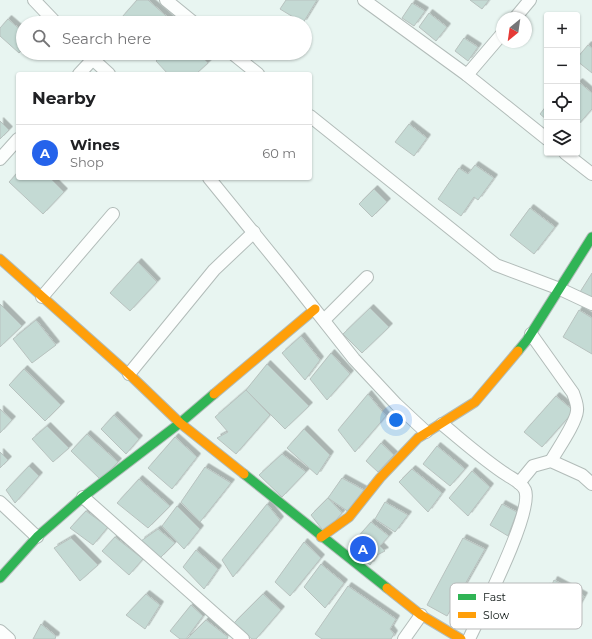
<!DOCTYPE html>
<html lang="en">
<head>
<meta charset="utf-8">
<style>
  :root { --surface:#fff; --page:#f6f6f6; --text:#202124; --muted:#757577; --line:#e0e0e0; --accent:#2563eb }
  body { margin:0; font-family:Montserrat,sans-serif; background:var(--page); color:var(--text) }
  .controls { position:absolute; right:12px; top:12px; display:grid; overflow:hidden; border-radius:4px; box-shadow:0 1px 3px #0004 }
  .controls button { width:36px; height:36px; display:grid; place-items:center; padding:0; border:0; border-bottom:1px solid var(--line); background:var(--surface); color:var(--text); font:20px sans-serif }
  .compass { position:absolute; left:496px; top:12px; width:36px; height:36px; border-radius:50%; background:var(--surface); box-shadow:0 1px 3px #0004; rotate:209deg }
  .you { position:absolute; left:396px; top:420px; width:14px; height:14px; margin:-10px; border:3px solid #fff; border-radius:50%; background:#1a73e8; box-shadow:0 0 0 6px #1a73e833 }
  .badge { display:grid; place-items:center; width:26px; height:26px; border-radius:50%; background:var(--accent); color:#fff; font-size:13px; font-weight:700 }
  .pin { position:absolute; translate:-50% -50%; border:2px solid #fff; box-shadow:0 1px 4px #0006 }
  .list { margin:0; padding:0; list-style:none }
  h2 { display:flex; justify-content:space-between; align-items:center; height:52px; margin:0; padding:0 16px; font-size:17px }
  h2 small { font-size:13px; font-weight:400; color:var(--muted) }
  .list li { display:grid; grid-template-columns:26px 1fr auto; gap:12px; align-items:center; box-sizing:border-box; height:56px; padding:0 16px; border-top:1px solid var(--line) }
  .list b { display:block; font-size:15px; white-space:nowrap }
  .list p { margin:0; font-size:13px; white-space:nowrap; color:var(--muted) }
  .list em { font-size:13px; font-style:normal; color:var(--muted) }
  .icon { flex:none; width:22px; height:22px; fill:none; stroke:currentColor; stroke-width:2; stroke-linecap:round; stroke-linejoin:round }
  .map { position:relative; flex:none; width:592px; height:639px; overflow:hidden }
  .search { position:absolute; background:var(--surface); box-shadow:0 1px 3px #0004; left:16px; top:16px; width:296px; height:44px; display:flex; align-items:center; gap:10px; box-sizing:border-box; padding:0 14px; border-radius:22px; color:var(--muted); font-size:15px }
  .panel { position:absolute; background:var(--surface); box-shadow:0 1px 3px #0004; left:16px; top:72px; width:296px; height:108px; border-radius:4px }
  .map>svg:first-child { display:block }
  .building { fill:#c4dad4; stroke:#b8c2bf; filter:url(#shadow) }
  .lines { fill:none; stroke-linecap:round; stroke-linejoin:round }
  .street-casing { stroke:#b2bcb9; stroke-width:14 }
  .fast-casing { stroke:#b2bcb9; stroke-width:11 }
  .slow-casing { stroke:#b2bcb9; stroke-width:11 }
  .street { stroke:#fcfefd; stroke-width:12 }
  .fast { stroke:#30b455; stroke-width:9 }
  .slow { stroke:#ff9f0a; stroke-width:9 }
  .key { fill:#fff; stroke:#b7b9b9; stroke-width:1 }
  .key-label { font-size:11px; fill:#0e1715 }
</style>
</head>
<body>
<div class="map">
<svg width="592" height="639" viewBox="0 0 592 639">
  <defs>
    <filter id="shadow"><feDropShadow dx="3.5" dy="-3.5" stdDeviation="0" flood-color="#0004"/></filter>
  </defs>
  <rect width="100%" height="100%" fill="#e8f5f1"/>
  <!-- building -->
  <g class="building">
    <polygon points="137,0 148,0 173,22 129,23 122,17"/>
    <polygon points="286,0 317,0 303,23 280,9"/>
    <polygon points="470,0 489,0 482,9"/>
    <polygon points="412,3 425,11 414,26 402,18"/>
    <polygon points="429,13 447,27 436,41 419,27"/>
    <polygon points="8,19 23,32 23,49 19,53 0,36 0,28"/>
    <polygon points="464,38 478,47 468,61 455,51"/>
    <polygon points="588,45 592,48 592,73 577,61 577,58"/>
    <polygon points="164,53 198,53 208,63 196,74 168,74 156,61"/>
    <polygon points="579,82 592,93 592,109 577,126 577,84"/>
    <polygon points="547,105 547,120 540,114"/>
    <polygon points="0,121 9,130 0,139"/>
    <polygon points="409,124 427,138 414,156 395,142"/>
    <polygon points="475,165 494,178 478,200 474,197 461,216 438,199 459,168 468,174"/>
    <polygon points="18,172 18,178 50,178 64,192 43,214 9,182"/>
    <polygon points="374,189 387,202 372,217 359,204"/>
    <polygon points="530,208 555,227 534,254 510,235"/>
    <polygon points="138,262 157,282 130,311 110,293"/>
    <polygon points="592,273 592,299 580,292"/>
    <polygon points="0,304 22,326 0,347"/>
    <polygon points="370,308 389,327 362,353 343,334"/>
    <polygon points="579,310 592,318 592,354 563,337"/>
    <polygon points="36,320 56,345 32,363 13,339"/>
    <polygon points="301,336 320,360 305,380 282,353"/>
    <polygon points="331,353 350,374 327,400 310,379"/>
    <polygon points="267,364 309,406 285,429 246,390"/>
    <polygon points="24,369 61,405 45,421 9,385"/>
    <polygon points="246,390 270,415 236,454 217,438 228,432 215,417"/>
    <polygon points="368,394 386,416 355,452 338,430"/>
    <polygon points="556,396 574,411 542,447 524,432"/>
    <polygon points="0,409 12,420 0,433"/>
    <polygon points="114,415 139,439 126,454 101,429"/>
    <polygon points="47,426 69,448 53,462 32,439"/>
    <polygon points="304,429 330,455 317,475 287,448"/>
    <polygon points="87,434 118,462 101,480 71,451"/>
    <polygon points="175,437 197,457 172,489 148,468"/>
    <polygon points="381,443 394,455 378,472 366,461"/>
    <polygon points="437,446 465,469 450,486 423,464"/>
    <polygon points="0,452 8,460 0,468"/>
    <polygon points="282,454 306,472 282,497 259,475"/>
    <polygon points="29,466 39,476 15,503 6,490"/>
    <polygon points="205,467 231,483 200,522 181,502"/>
    <polygon points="412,469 442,493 428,512 399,482"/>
    <polygon points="472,471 490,487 468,516 449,498"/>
    <polygon points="342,478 364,490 352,514 328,498"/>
    <polygon points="139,479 170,506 148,528 117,503"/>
    <polygon points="328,498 342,513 325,533 311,515"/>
    <polygon points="385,502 408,515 395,532 375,519"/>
    <polygon points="267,504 280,520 233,577 222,560"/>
    <polygon points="502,504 517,512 508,536 490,525"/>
    <polygon points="177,506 200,529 184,549 162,526"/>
    <polygon points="86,511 108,527 93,545 70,528"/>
    <polygon points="371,522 389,536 380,546 385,551 377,555 370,565 349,547"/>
    <polygon points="158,529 175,543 160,558 141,541"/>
    <polygon points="115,537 143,559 129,575 102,551"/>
    <polygon points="71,538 98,565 80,581 54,548"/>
    <polygon points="463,538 485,549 447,616 427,605"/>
    <polygon points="304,542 321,558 290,596 275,582"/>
    <polygon points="196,550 218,569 204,589 183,567"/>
    <polygon points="321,564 344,583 325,608 304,587"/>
    <polygon points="554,580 584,596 569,623 536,605 546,587 550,589"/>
    <polygon points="348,586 396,619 390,629 394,634 391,639 322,639 315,634"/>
    <polygon points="146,594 160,605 145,629 126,615"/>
    <polygon points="263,594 281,610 256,639 252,639 233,624"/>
    <polygon points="191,605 203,616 186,639 180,639 170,631"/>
    <polygon points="206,620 228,637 227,639 187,639"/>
    <polygon points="41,624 56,636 55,639 33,639"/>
  </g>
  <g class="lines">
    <!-- street casing -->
    <g class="street-casing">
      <g id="street">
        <polyline points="34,0 56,23"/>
        <polyline points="166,0 194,23"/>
        <polyline points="364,0 467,75 547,139"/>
        <polyline points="515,18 530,0"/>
        <polyline points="86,53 109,74"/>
        <polyline points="232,53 258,74"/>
        <polyline points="79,74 93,59"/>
        <polyline points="467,75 502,34"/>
        <polyline points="310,116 496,265 560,289 592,304"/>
        <polyline points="565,153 592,174"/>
        <polyline points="0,159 18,139"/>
        <polyline points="209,178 287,274 354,359 396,404 426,432"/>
        <polyline points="42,297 113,214"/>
        <polyline points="324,320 367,277"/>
        <path d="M531 334 573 393C575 399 578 405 577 411 576 423 557 450 551 461"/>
        <polyline points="129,374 214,270 254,232"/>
        <path d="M442 424C464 442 484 460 507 475 513 479 522 483 525 490 534 511 480 615 469 639"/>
        <polyline points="519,483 533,466 551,461 582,475 592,484"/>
        <polyline points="83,497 243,639"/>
        <polyline points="0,502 37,537"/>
        <polyline points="0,631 9,639"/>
        <polyline points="404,639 421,615"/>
      </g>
    </g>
    <!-- fast casing -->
    <g class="fast-casing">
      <g id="fast">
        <polyline points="518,351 527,340 592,237"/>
        <polyline points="244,474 387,588"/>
        <polyline points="0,578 37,537 83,497 180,423 214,394"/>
      </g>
    </g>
    <!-- slow casing -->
    <g class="slow-casing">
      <g id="slow">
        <polyline points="0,259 129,374 180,423 244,474"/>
        <polyline points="214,394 315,309"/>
        <polyline points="321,537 349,517 380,478 418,438 475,402 518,351"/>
        <polyline points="387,588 421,615 461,639"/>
      </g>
    </g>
    <!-- street -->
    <use href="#street" class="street"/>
    <!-- fast -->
    <use href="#fast" class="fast"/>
    <!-- slow -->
    <use href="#slow" class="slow"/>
  </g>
  <!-- legend -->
  <rect x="450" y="583" width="132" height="46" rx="6" class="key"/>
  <rect x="458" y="594" width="18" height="6" fill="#30b455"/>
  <rect x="458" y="612" width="18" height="6" fill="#ff9f0a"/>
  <g class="key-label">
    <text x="483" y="601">Fast</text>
    <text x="483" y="619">Slow</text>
  </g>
</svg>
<div class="controls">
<button>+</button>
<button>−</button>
<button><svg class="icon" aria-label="locate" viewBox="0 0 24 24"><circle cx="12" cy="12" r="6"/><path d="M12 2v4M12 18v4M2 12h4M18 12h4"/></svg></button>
<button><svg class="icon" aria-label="layers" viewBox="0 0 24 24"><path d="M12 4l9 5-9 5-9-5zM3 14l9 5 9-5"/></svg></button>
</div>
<svg class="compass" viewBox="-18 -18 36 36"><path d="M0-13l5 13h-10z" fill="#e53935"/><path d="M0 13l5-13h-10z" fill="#757577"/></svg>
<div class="you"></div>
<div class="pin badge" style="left:363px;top:549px">A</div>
<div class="search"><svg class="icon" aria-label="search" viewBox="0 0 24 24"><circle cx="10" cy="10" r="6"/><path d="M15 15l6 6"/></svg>Search here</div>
<section class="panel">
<h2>Nearby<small></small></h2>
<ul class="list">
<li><span class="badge">A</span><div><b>Wines</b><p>Shop</p></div><em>60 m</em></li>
</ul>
</section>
</div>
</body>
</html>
